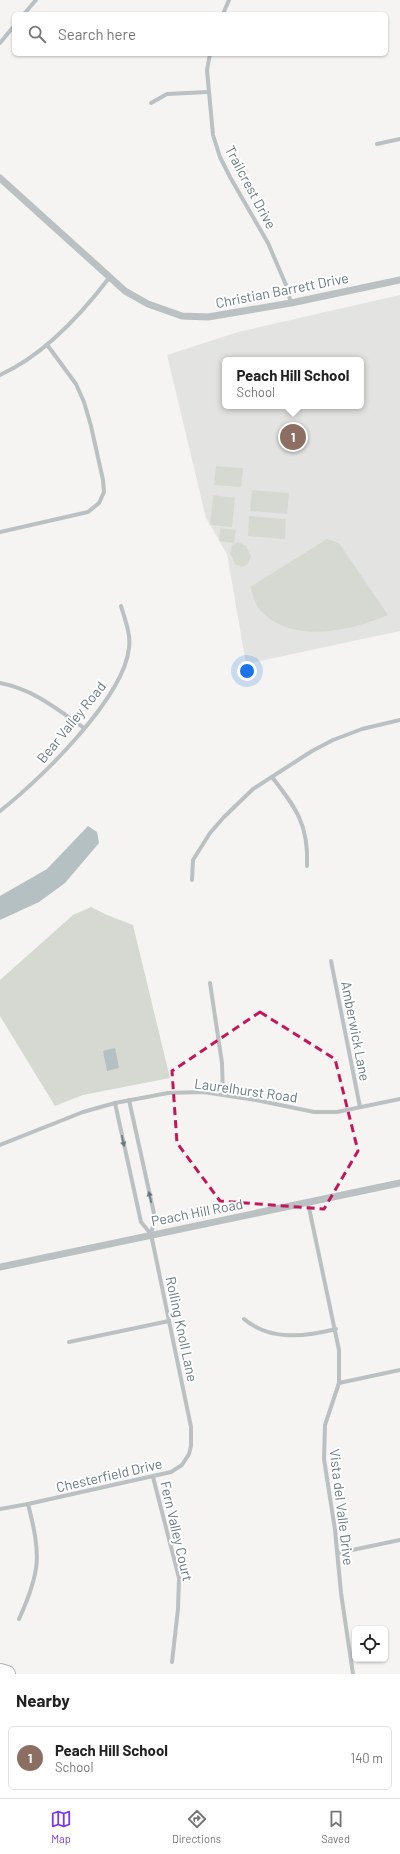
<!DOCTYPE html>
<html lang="en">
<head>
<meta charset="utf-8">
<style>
  :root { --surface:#fff; --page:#f6f6f6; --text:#222; --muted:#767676; --line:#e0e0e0; --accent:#7c3aed }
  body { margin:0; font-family:Barlow,sans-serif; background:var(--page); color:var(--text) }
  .controls { position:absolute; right:12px; bottom:12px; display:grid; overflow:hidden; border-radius:6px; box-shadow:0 1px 3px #0004 }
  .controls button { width:36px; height:36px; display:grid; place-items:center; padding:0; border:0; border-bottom:1px solid var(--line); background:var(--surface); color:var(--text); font:20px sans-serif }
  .you { position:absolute; left:247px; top:671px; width:14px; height:14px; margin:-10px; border:3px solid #fff; border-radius:50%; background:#1a73e8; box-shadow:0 0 0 6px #1a73e833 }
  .badge { display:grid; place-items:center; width:26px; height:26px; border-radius:50%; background:var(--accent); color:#fff; font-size:13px; font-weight:700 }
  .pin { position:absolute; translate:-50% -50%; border:2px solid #fff; box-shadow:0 1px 4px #0006 }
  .popup { position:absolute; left:222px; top:357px; width:142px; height:52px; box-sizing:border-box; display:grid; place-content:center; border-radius:6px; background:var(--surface); filter:drop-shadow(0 1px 3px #0005); font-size:13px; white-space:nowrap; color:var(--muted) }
  .popup b { font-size:15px; color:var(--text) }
  .popup::after { content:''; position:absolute; left:50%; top:100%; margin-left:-8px; border:8px solid transparent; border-top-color:var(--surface) }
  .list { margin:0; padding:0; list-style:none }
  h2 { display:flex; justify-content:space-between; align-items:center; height:52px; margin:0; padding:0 16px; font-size:17px }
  h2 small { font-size:13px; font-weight:400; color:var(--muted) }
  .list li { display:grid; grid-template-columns:26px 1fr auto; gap:12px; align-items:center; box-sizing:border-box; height:64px; margin:0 8px 8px; padding:0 8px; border:1px solid var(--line); border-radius:6px }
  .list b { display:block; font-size:15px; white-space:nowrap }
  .list p { margin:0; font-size:13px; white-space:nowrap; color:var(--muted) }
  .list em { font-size:13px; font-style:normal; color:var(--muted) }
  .icon { flex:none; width:22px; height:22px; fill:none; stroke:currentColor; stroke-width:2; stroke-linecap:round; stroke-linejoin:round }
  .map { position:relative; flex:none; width:400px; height:1674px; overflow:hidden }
  .search { position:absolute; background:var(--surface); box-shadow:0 1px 3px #0004; left:12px; right:12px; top:12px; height:44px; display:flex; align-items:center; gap:10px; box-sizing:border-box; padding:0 14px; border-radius:6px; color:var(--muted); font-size:15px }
  .sheet { height:124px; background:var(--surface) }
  nav { display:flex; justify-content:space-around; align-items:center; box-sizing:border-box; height:56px; border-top:1px solid var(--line); background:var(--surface); font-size:11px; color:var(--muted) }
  nav a { display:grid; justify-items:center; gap:2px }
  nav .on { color:var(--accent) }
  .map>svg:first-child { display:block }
  .built { fill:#e3e4e2; fill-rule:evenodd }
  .green { fill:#d6d9d2 }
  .water { fill:#b4c0c2 }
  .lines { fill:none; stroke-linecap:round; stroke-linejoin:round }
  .secondary-casing { stroke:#adb4b6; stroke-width:18 }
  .minor { stroke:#bbc0c2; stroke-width:4 }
  .tertiary { stroke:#bbc0c2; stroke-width:7 }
  .secondary { stroke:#fff; stroke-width:16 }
  .oneway { fill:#68797f }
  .marked { fill:none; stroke:#c2185b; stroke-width:3; stroke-dasharray:8 5; stroke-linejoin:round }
  .labels { text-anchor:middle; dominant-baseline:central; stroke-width:4; stroke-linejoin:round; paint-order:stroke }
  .street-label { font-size:14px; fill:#68797f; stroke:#fff }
</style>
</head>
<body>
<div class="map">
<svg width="400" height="1674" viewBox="0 0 400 1674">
  <rect width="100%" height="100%" fill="#f5f4f2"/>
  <!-- built -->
  <path class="built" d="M400 295V631L246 664 227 554 206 518 167 355 238 332ZM225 360H361V406H225Z"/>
  <!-- green -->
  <g class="green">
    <polygon points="216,466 243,468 241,487 214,485"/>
    <polygon points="252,490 289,493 287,514 250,511"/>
    <polygon points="213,495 235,498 232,527 210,525"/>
    <polygon points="249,516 286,519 285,539 248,536"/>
    <polygon points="220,528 236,530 234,543 219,541"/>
    <path d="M327 539 339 543 388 615C350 631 292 645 260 610 255 605 253 594 250 587Z"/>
    <polygon points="238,542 246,546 251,556 248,564 242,567 235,564 230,553 232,545"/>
    <polygon points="91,907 107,915 133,925 170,1078 83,1095 55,1106 0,1016 0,980 73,915"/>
  </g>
  <!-- water -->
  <g class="water">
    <polygon points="88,826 97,832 99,843 65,883 39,902 0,920 0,896 47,869"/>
    <polygon points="115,1048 119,1068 107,1071 103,1051"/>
  </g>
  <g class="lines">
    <!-- secondary casing -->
    <g class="secondary-casing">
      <polyline id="secondary" points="0,1672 7,1674"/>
    </g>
    <!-- minor -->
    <g class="minor">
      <polyline points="24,14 36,0"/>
      <polyline points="223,14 229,0"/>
      <polyline points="0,43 14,26"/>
      <polyline points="210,54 207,70 213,135 220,157 230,177 268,243 286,285 291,303"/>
      <polyline points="151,103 167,94 208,92"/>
      <polyline points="377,144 400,139"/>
      <path d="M0 375C44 355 80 316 109 278"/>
      <polyline points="0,532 88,512 99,503 104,492 103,480 91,426 84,402 76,384 48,346"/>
      <path d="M0 683C33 689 57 709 84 728"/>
      <path d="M272 777C296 808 309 825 307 866"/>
      <path d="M0 811C39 781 124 698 129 648 131 634 125 620 121 606"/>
      <polyline points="192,880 193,860 210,833 224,817 253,789 312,751 333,740 362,729 400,720"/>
      <polyline points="331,961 360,1107"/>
      <polyline points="210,983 222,1063 223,1095"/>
      <polyline points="129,1100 155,1218 151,1234"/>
      <polyline points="0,1145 83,1112 115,1103 168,1093 203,1092 256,1100 314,1112 337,1112 400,1099"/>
      <polyline points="308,1203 339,1350 339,1383 325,1425 324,1459 335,1530 341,1593 353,1674"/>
      <path d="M244 1319C270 1341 304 1337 336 1329"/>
      <polyline points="69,1342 169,1321"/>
      <polyline points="339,1383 400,1370"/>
      <polyline points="153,1477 179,1578 178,1609 172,1662"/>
      <polyline points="0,1509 28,1504 171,1472 182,1465 189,1454 191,1446 191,1427 151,1234 141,1222 115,1103"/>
      <polyline points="338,1553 400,1540"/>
      <path d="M19 1619C41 1571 41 1555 28 1504"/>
    </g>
    <!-- tertiary -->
    <g class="tertiary">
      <polyline points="0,178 125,291 148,304 182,316 208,317 291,303 400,280"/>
      <polyline points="0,1267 400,1183"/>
    </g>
    <!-- secondary -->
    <use href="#secondary" class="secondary"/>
  </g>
  <!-- one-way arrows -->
  <defs><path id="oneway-solid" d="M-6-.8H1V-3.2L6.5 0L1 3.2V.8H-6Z"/></defs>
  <g class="oneway">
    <use href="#oneway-solid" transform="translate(123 1141) rotate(78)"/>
    <use href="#oneway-solid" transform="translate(150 1197) rotate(-103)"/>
  </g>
  <!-- marked area -->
  <path class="marked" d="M260 1012 335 1059 358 1151 324 1209 220 1201 177 1143 172 1071Z"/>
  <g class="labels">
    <!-- street labels -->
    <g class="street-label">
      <text transform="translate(251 187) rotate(62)">Trailcrest Drive</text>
      <text transform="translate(282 290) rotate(-11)">Christian Barrett Drive</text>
      <text transform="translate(71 722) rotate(-51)">Bear Valley Road</text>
      <text transform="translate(356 1031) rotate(79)">Amberwick Lane</text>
      <text transform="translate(246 1090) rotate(8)">Laurelhurst Road</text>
      <text transform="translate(197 1212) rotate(-11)">Peach Hill Road</text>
      <text transform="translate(182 1329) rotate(78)">Rolling Knoll Lane</text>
      <text transform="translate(109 1475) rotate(-13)">Chesterfield Drive</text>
      <text transform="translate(342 1507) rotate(83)">Vista del Valle Drive</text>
      <text transform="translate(177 1531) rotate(77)">Fern Valley Court</text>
    </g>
  </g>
</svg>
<div class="controls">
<button><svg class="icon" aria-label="locate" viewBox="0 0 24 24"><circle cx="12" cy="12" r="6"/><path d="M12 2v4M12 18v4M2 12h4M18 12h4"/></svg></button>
</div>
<div class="you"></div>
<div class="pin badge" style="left:293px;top:437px;background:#8d6e63">1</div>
<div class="popup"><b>Peach Hill School</b>School</div>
<div class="search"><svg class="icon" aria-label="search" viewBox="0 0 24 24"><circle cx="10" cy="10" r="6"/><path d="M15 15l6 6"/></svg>Search here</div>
</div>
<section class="sheet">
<h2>Nearby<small></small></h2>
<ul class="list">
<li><span class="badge" style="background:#8d6e63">1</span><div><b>Peach Hill School</b><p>School</p></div><em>140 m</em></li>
</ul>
</section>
<nav>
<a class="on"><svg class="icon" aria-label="map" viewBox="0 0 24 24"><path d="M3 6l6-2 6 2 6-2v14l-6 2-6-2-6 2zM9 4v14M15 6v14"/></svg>Map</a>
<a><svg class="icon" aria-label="directions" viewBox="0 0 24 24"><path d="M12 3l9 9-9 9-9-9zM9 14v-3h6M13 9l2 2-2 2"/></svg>Directions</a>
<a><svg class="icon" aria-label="saved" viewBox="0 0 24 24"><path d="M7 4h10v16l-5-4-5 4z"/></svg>Saved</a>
</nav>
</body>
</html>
